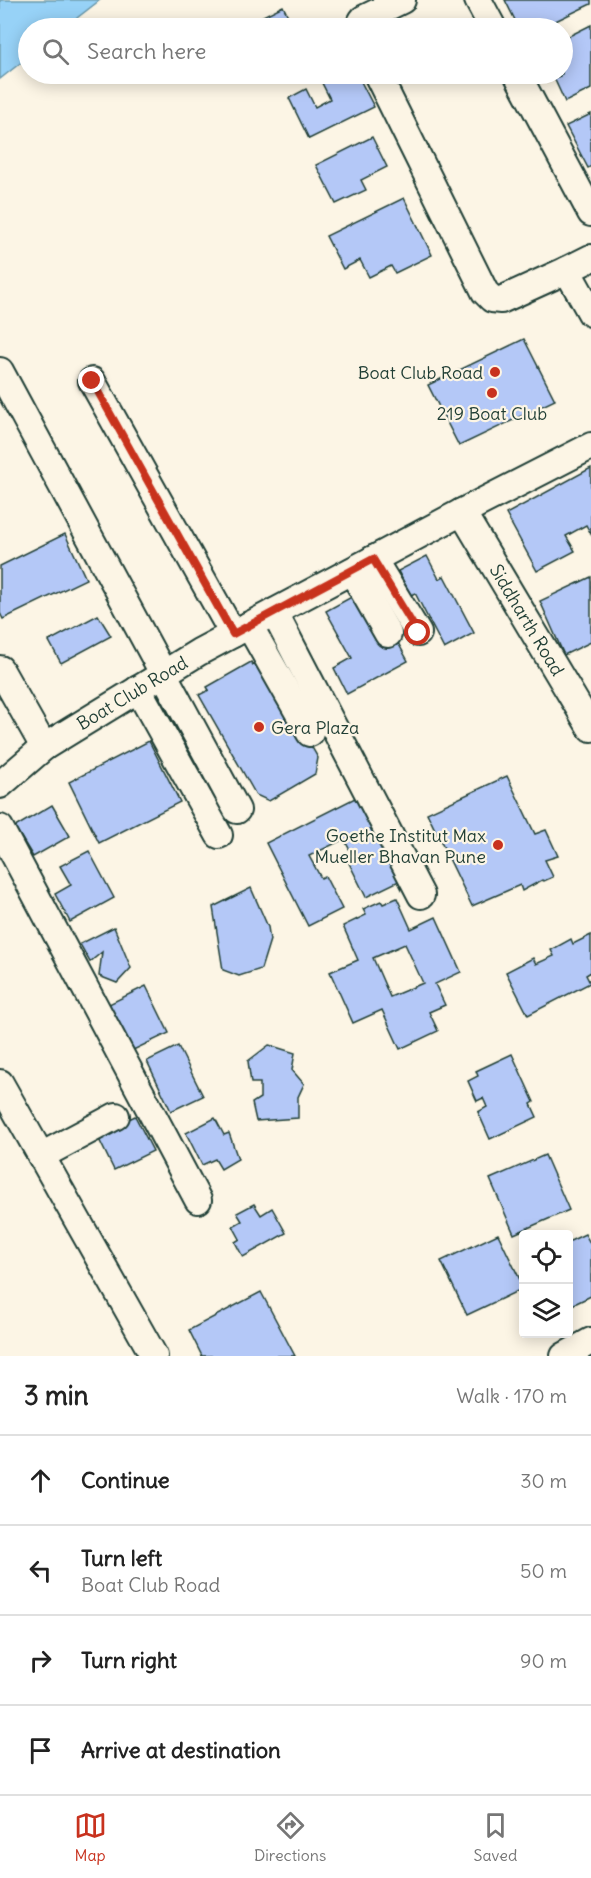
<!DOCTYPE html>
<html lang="en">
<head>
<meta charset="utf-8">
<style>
  :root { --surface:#fff; --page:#f2f2f2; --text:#222; --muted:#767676; --line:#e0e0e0; --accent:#c8321e }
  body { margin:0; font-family:Delius,sans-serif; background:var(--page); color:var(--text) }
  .controls { position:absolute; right:18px; bottom:18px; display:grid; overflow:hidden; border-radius:6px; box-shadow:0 3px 15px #0003 }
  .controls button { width:54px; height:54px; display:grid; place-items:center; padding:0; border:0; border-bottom:2px solid var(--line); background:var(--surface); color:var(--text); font:30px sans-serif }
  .stop { position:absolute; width:18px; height:18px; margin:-14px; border:4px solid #c8321e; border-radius:50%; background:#fff }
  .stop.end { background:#c8321e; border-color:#fff; box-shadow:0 2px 6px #0008 }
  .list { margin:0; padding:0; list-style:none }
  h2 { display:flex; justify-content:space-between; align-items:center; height:78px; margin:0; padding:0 24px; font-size:26px }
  h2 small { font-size:20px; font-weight:400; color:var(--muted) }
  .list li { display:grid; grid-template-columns:39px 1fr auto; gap:18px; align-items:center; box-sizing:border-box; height:90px; padding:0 24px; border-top:2px solid var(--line) }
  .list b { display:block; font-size:22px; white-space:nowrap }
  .list p { margin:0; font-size:20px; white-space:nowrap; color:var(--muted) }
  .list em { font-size:20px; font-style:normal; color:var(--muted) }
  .icon { flex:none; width:33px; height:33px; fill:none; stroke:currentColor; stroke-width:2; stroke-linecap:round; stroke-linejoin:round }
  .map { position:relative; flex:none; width:591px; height:1356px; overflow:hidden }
  .search { position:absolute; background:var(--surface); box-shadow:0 3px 15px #0003; left:18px; right:18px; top:18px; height:66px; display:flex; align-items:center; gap:15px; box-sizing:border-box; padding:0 21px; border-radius:33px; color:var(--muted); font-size:22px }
  .sheet { height:438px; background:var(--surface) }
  nav { display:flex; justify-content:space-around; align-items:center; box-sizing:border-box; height:84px; border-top:2px solid var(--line); background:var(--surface); font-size:16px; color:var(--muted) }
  nav a { display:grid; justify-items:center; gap:3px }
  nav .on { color:var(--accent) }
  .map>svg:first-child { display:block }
  .water { fill:#97d2f7; stroke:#6796a9; stroke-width:1.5 }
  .building { fill:#b4c8f7; stroke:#1f3d34; stroke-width:1.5; fill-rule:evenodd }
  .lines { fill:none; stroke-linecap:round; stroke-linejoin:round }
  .minor-casing { stroke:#1f3d34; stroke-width:30 }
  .minor { stroke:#fcf5e5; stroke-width:26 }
  .route { stroke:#c8321e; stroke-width:8 }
  .poi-dot { fill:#c8321e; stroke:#fcf5e5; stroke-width:2 }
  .labels { text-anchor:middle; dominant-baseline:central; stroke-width:4.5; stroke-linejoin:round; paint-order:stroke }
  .poi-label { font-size:18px; fill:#1f3d34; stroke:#fcf5e5; text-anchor:end }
  .street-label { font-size:18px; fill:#1f3d34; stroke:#fcf5e5 }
</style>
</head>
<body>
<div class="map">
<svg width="591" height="1356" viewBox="0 0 591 1356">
  <rect width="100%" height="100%" fill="#fcf5e5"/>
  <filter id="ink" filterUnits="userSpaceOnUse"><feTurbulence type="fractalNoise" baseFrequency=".0167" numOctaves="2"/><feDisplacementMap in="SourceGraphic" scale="12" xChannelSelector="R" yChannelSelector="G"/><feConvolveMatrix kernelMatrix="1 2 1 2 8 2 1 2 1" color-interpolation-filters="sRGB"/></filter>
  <g filter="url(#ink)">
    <!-- water -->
    <polygon class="water" points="0,0 100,0 64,28 28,28 28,57 0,79"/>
    <!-- building -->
    <g class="building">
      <polygon points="505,0 591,0 591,4 541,28 519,28"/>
      <polygon points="283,6 294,28 239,28"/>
      <polygon points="591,25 591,89 565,102 554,78 560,76 559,74 562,74 563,39"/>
      <polygon points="342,74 357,74 374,107 309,139 289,98 306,89 315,107 330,99 322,83"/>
      <polygon points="591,114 591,166 588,168 566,126"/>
      <polygon points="372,137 387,167 361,180 366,190 336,204 316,165"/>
      <polygon points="404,198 432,255 395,273 391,266 369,277 360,260 343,269 326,236"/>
      <polygon points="524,339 555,400 459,446 428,385"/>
      <polygon points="591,468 591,534 586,525 566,536 575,551 537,571 506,514"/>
      <polygon points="65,534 86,579 3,619 0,613 0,566"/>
      <polygon points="427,556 439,579 444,576 474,633 444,649 415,593 411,595 398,571"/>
      <polygon points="591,577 591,642 564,655 540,601"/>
      <polygon points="357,594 386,647 397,641 408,661 347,694 334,668 352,658 326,611"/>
      <polygon points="98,615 111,636 61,663 49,641"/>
      <polygon points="262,660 318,758 315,774 269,801 256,795 199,695 209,690 207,687 251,662 253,665"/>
      <polygon points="149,741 180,802 99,843 69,782"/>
      <polygon points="507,776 535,834 546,830 558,856 545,860 553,877 544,881 542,880 522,891 520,885 472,906 427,813"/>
      <polygon points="359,796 401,880 366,897 349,863 355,860 344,839 309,856 321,878 325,876 342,909 308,926 266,843"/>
      <polygon points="52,805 70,836 33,857 15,827"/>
      <polygon points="89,851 114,898 70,922 55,894 71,885 60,866"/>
      <polygon points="251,888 268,927 270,940 261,969 239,976 223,970 213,907"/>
      <path d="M397 898 411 929 436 917 461 972 435 984 445 1005 429 1012 438 1031 400 1049 382 1010 353 1023 330 972 358 960 343 926 366 915 363 909 381 901 383 904ZM405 944 423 983 390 997 373 958Z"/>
      <polygon points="114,927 131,968 117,983 99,976 102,952 90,962 80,944"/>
      <polygon points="591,935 591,972 586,975 590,983 528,1015 506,972 533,958 536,964 554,956 551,950 571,939 573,944"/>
      <polygon points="146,986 169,1033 129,1052 109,1004"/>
      <polygon points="269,1045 295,1053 292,1070 304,1084 298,1097 298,1118 256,1121 252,1103 260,1098 260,1083 251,1083 248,1061"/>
      <polygon points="178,1046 203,1096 171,1111 147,1061"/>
      <polygon points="512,1054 534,1102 531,1104 537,1117 490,1139 478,1112 487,1107 483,1098 477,1101 468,1081 478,1076 476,1071"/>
      <polygon points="135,1116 153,1151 114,1170 97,1135"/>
      <polygon points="215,1118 224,1135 229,1133 238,1159 221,1169 215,1159 202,1165 186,1133"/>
      <polygon points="545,1155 569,1210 514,1234 490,1179"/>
      <polygon points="254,1204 261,1215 272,1208 286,1233 243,1257 235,1242 240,1239 233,1226 242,1221 237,1213"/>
      <polygon points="498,1234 524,1288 467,1315 441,1261"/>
      <polygon points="585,1234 591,1245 591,1296 568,1307 568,1242"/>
      <polygon points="261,1292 295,1356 202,1356 189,1330"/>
    </g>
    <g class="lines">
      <!-- minor casing -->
      <g class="minor-casing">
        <g id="minor">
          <polyline points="478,0 493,28"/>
          <polyline points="358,28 363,19 402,0"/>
          <polyline points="377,74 485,292 492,299 501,300 567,270 591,313"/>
          <polyline points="517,74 591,213"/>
          <polyline points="567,270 591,258"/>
          <polyline points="0,371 237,810"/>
          <polyline points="92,381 233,634"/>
          <polyline points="462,512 591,728"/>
          <polyline points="373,559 418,633"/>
          <polyline points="352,571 388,634"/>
          <polyline points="274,612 421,895"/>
          <polyline points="249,625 310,733"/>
          <polyline points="0,669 44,747"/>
          <polyline points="138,689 219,835"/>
          <polyline points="0,785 44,747 199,652 462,512 591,446"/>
          <polyline points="0,828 198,1200"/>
          <polyline points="0,1083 154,1356"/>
          <polyline points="41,1156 116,1116"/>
          <polyline points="564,1356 591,1341"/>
        </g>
      </g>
      <!-- minor -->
      <use href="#minor" class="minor"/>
    </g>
  </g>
  <g class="lines" filter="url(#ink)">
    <!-- route -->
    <polyline class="route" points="92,381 233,634 373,559 418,633"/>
  </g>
  <!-- markers -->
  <g class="poi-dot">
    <circle cx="495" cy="372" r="6"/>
    <circle cx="492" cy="393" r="6"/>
    <circle cx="259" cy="727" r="6"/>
    <circle cx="498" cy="845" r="6"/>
  </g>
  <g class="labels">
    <!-- poi labels -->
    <g class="poi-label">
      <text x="483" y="372">Boat Club Road</text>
      <text x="492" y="413" text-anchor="middle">219 Boat Club</text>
      <text x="271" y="727" text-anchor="start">Gera Plaza</text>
      <text x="486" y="835">Goethe Institut Max<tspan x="486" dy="21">Mueller Bhavan Pune</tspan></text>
    </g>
    <!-- street labels -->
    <g class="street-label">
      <text transform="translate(527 620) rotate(59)">Siddharth Road</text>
      <text transform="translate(132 693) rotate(-31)">Boat Club Road</text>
    </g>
  </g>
</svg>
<div class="controls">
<button><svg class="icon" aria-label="locate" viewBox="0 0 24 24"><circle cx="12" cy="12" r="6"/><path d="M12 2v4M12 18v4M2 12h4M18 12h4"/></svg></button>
<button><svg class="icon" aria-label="layers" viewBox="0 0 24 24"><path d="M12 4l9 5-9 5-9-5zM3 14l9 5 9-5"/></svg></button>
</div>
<div class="stop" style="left:418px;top:633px"></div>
<div class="stop end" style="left:92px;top:381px"></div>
<div class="search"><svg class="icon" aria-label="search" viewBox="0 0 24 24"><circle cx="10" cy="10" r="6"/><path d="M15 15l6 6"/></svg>Search here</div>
</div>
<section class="sheet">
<h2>3 min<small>Walk · 170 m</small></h2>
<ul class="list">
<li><svg class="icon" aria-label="ahead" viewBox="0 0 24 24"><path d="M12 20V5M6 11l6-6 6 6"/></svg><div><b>Continue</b></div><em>30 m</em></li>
<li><svg class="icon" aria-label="left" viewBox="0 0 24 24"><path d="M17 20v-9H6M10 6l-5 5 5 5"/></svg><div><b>Turn left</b><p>Boat Club Road</p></div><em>50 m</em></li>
<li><svg class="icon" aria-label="right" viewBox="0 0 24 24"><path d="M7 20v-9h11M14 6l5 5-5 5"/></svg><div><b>Turn right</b></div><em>90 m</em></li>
<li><svg class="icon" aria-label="arrive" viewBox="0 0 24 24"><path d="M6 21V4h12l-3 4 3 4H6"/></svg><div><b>Arrive at destination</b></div></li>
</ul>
</section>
<nav>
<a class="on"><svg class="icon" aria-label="map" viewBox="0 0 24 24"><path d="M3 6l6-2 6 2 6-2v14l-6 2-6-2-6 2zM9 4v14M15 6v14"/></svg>Map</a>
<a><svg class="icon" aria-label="directions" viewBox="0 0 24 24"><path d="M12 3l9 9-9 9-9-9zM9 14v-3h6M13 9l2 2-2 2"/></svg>Directions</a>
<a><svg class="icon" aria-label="saved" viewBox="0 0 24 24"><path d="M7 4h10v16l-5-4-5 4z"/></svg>Saved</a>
</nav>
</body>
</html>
